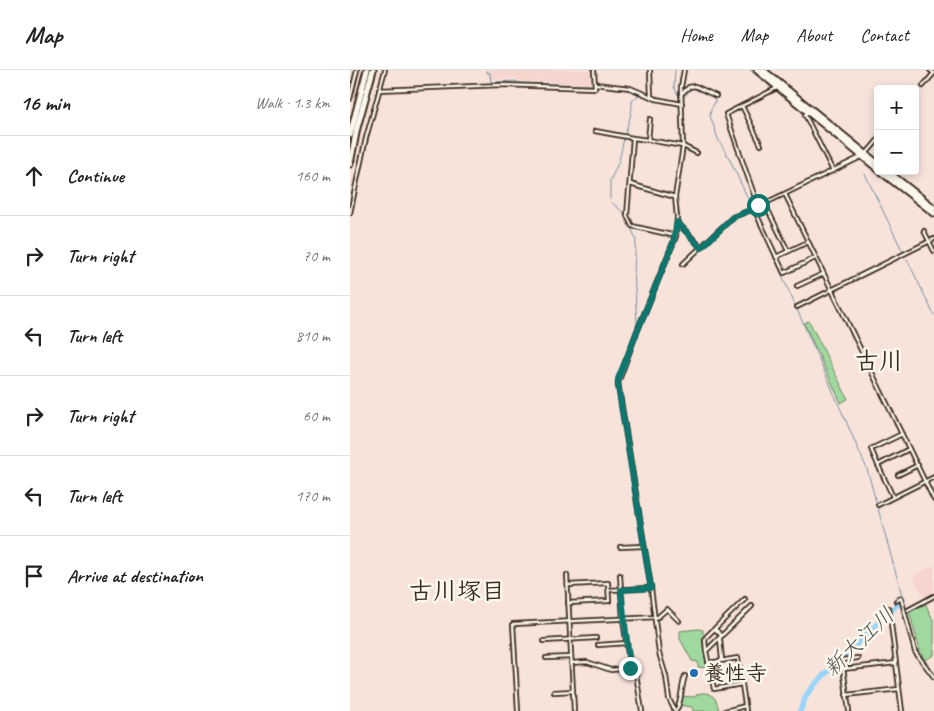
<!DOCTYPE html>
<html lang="en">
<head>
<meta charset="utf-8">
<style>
  :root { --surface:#fff; --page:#f6f6f6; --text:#222; --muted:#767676; --line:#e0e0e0 }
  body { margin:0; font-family:Caveat,"Klee One",sans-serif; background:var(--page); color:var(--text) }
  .controls { position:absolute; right:15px; top:15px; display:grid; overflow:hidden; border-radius:5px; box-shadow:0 2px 8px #0003 }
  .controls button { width:45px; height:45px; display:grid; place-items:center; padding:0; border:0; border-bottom:1px solid var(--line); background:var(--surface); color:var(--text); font:25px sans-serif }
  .stop { position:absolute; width:15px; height:15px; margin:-11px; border:4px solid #0f766e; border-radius:50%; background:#fff }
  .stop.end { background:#0f766e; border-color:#fff; box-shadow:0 1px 5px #0008 }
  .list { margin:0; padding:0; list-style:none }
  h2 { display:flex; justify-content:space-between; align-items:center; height:65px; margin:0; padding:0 20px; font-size:21px }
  h2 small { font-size:16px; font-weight:400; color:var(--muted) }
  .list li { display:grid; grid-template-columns:32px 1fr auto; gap:15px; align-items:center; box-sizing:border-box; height:80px; padding:0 20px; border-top:1px solid var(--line) }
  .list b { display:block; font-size:19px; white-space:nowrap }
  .list em { font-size:16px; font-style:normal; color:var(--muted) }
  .icon { flex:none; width:28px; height:28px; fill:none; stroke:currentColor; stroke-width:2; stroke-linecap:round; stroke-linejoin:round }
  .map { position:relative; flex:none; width:584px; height:641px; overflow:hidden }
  header { display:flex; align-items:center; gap:30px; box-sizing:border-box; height:70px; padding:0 25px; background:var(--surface); border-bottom:1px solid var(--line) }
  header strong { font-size:24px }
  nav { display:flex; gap:28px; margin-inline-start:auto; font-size:18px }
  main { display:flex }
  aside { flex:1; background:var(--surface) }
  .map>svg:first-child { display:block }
  .built { fill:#f6d5cf }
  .green { fill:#9fd99f; stroke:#6d825e }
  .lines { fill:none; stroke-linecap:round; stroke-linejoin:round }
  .stream { stroke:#7391a1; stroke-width:1 }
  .river { stroke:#98d5f9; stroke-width:5.5 }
  .street-casing { stroke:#3b2a1e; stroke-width:6 }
  .highway-casing { stroke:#3b2a1e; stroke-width:9 }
  .street { stroke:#fbf7ec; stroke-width:2.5 }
  .highway { stroke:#fbf7ec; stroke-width:5 }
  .route { stroke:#0f766e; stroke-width:6 }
  .poi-dot { fill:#1f6fb2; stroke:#fbf7ec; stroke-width:2 }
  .labels { text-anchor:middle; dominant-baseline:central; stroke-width:5; stroke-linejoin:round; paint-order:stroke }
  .poi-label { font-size:21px; font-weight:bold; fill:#3b2a1e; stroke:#fbf7ec; text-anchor:start }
  .water-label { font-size:22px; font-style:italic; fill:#525555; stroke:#fbf7ec }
  .quarter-label { font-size:24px; font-weight:bold; fill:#3b2a1e; stroke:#fbf7ec }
</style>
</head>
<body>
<header>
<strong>Map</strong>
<nav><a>Home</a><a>Map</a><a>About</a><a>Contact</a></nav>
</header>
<main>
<aside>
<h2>16 min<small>Walk · 1.3 km</small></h2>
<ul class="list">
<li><svg class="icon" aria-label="ahead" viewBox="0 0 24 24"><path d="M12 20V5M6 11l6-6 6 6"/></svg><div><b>Continue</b></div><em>160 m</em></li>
<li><svg class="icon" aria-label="right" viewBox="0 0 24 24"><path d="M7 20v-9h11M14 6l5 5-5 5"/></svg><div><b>Turn right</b></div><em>70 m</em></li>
<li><svg class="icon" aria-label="left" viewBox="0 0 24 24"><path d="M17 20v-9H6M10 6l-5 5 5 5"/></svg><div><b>Turn left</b></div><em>810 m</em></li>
<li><svg class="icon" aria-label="right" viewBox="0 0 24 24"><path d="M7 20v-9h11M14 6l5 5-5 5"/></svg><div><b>Turn right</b></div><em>60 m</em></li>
<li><svg class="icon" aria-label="left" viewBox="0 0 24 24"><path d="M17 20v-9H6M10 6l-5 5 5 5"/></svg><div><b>Turn left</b></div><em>170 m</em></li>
<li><svg class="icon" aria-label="arrive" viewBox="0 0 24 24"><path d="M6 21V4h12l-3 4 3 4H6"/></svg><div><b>Arrive at destination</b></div></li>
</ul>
</aside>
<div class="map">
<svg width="584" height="641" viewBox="0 0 584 641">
  <rect width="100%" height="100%" fill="#f8e3db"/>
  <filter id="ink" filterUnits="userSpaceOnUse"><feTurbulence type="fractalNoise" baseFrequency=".02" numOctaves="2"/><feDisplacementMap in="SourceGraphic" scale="10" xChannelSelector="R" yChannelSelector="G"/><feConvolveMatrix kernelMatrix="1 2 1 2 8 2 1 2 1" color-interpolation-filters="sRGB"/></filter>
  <g filter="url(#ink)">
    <!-- built -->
    <g class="built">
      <polygon points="138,0 241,0 242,14 169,11 164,8 138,10"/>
      <polygon points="584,495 584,525 575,530 563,506"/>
    </g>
    <!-- green -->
    <g class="green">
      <polygon points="459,251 498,329 491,333 454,253"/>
      <polygon points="575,533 584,552 584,585 575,590 570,581 559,541"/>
      <polygon points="348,559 353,560 353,576 357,598 348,597 348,592 342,591 330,569 330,561"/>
      <path d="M350 623C363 622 367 629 369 641H343L342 637 329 635 331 626 344 627Z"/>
    </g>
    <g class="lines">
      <!-- stream -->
      <g class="stream">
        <polyline points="137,0 137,3 140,3 141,12 165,11 169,13 241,15"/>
        <polyline points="325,0 324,17 330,28 333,28 342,18 364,27 365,32 361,39 360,45 368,69 380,90 410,155 517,399 566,576 572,590"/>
        <polyline points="400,0 412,10"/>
        <polyline points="417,14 422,18"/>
        <polyline points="275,19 306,31 330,35"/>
        <polyline points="426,21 439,31"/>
        <polyline points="443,35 452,41"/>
        <path d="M275 65C277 54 283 43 282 31L288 26V24"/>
        <polyline points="482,67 487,71"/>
        <polyline points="491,73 495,77"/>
        <polyline points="499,80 502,83"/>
        <polyline points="515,104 553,182"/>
        <polyline points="260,129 260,111 269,91 274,68"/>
        <polyline points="261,132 275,144 286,169 284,202 287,254 278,281"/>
        <polyline points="557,189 584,245"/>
        <polyline points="276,285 267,307 266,314 282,410"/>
        <polyline points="283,414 292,474"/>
        <polyline points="293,479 299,515"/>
        <polyline points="300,521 301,528"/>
        <polyline points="576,595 584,604"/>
        <polyline points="314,603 318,630 321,639"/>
      </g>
      <!-- river -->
      <polyline class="river" points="450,641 457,624 467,612 553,529"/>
      <!-- street casing -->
      <g class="street-casing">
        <g id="street">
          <polyline points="300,0 301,27"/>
          <polyline points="580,0 584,3"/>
          <polyline points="245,14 280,18 306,29 332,34"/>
          <polyline points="573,16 584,3"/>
          <polyline points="29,20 151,15 245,18 244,0"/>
          <polyline points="331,24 339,17 345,16 366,26"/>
          <polyline points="0,29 7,0"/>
          <polyline points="392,36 411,75"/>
          <polyline points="457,42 455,45 483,101"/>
          <polyline points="300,49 298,70 283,68 277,146 282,156 326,166"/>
          <polyline points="245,61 283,68"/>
          <polyline points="298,70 333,76 347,83"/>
          <polyline points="516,84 528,70"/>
          <polyline points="280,114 325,127"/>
          <polyline points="435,124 584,430"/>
          <polyline points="415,134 438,181"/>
          <polyline points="408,136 376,44 425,19 426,16"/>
          <polyline points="404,139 434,203 465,188"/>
          <polyline points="0,143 16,68 35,0"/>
          <polyline points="328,153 351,177"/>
          <polyline points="574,161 584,181"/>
          <polyline points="426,187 458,172"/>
          <polyline points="333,194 383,147 401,140 511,87"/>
          <polyline points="447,216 473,204"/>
          <polyline points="447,237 584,169"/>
          <polyline points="552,364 521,379 528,395 559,379"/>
          <polyline points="528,395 543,427"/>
          <polyline points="548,405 568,395"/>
          <polyline points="528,435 584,407"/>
          <polyline points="270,477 294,476"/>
          <polyline points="217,505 224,641"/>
          <polyline points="270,505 273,549 280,598 283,599 286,604 292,641"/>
          <polyline points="218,515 258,513 259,531 218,533"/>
          <polyline points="259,520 301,518"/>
          <polyline points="546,531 551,528 565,582 584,607"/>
          <polyline points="539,538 552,641"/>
          <polyline points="558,540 584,526"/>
          <polyline points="365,559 372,566"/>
          <polyline points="370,569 372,590"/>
          <polyline points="194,571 246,568"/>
          <polyline points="248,575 277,573"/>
          <polyline points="356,581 355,569 357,566 395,529"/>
          <polyline points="196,588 221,587"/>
          <polyline points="221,593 237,592 261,600 280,598"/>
          <polyline points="358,593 388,588 396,641"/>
          <polyline points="493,599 546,593"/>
          <polyline points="392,614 364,619 356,581 402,536"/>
          <polyline points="204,622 223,621"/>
          <polyline points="496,625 549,619"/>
          <polyline points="168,641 163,554 308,547 317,539 329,551"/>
          <polyline points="325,641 319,629 316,606 309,583 301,518 268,313 286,264 326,166 327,147 325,127 333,76 331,17 334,0"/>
          <path d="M326 641C332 632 331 617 335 606"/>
          <polyline points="375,641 395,636"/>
          <polyline points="499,641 492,590 508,588"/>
        </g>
      </g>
      <!-- highway casing -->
      <g class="highway-casing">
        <g id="highway">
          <polyline points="407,0 528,99"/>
          <polyline points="413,0 528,94"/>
          <polyline points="0,65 17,0"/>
          <polyline points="0,94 7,58 23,0"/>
          <polyline points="530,101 584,143"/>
          <polyline points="537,101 584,138"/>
        </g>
      </g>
      <!-- street -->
      <use href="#street" class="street"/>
      <!-- highway -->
      <use href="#highway" class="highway"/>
    </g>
  </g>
  <g class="lines" filter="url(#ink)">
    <!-- route -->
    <polyline class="route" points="280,598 271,520 301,518 268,316 268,309 323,173 327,152 351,178 383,147 408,137 408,135"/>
  </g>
  <!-- markers -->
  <circle class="poi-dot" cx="344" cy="603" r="5"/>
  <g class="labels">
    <!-- poi labels -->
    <g class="poi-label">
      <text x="354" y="603">養性寺</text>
    </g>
    <!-- water labels -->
    <g class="water-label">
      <text transform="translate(509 572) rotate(-44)">新大江川</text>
    </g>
    <!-- quarter labels -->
    <g class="quarter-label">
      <text x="529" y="291">古川</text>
      <text x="107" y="521">古川塚目</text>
    </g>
  </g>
</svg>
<div class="controls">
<button>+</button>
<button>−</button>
</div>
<div class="stop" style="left:408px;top:135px"></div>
<div class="stop end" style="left:280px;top:598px"></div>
</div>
</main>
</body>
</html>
